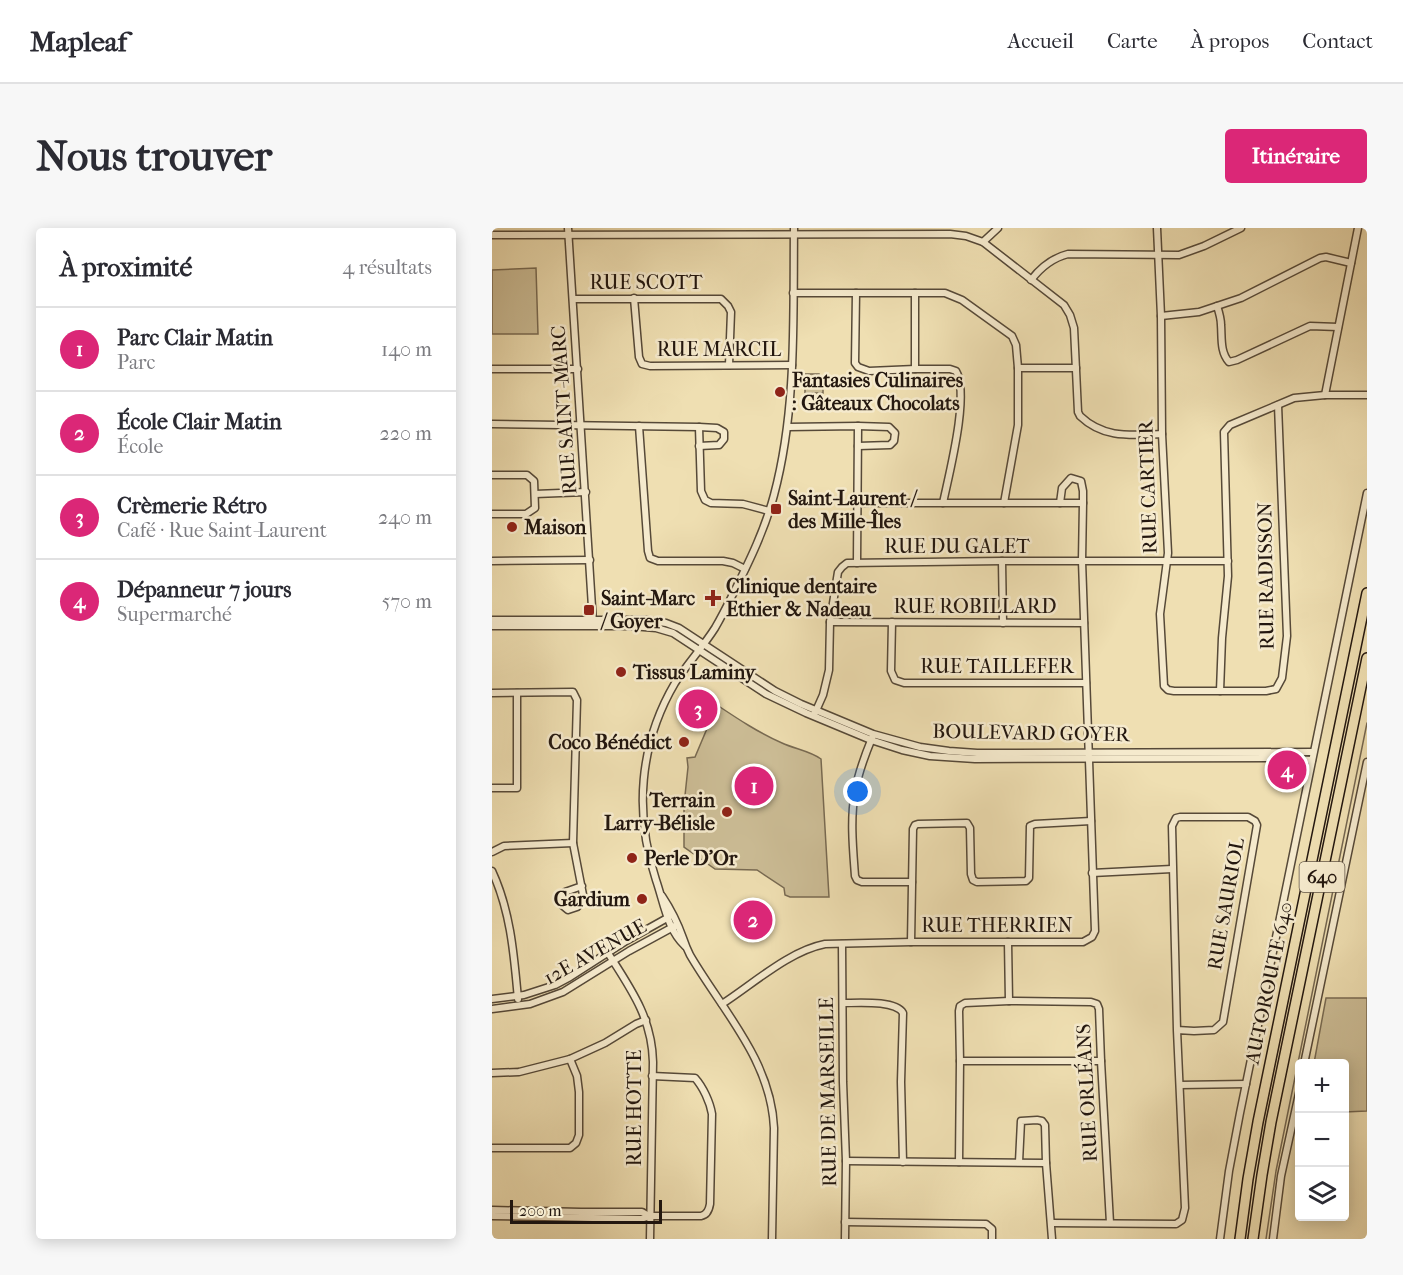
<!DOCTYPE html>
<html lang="fr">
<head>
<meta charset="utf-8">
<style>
  :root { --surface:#fff; --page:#f7f7f7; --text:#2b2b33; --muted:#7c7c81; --line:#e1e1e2; --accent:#db2777 }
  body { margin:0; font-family:"IM FELL French Canon",serif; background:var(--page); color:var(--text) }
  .controls { position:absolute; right:18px; bottom:18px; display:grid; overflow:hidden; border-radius:6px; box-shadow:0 3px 15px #0003 }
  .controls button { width:54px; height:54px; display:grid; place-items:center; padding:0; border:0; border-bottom:2px solid var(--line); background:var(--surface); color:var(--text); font:30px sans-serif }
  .scale { position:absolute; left:18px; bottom:15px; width:152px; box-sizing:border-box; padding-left:6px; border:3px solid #23170f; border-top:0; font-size:16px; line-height:21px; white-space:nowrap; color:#23170f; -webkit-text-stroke:4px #f5eacd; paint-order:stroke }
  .you { position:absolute; left:366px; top:564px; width:21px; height:21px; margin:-15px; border:4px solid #fff; border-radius:50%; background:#1a73e8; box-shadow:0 0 0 9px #1a73e833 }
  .badge { display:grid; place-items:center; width:39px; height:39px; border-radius:50%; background:var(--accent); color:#fff; font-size:20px; font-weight:700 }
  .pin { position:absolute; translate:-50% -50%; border:3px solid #fff; box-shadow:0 2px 6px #0006 }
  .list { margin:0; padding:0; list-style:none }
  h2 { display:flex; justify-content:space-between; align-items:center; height:78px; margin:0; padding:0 24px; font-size:26px }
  h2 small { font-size:20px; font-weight:400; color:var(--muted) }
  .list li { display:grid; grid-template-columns:39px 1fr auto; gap:18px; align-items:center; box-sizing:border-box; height:84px; padding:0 24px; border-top:2px solid var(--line) }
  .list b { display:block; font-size:22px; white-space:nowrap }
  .list p { margin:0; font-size:20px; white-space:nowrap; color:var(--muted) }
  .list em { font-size:20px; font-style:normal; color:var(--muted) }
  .icon { flex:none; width:33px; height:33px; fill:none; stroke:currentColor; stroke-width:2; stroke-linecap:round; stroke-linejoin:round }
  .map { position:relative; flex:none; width:875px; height:1011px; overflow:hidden; border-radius:6px }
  header { display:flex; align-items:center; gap:36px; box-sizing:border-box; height:84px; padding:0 30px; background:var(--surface); border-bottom:2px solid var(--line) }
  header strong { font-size:28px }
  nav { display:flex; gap:33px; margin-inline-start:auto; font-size:21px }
  .intro { display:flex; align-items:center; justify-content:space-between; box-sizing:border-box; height:144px; padding:0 36px }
  h1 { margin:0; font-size:42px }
  .button { padding:15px 27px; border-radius:6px; background:var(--accent); color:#fff; font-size:21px; font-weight:700 }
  main { display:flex; gap:36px; padding:0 36px }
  aside { flex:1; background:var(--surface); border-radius:6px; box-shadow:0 3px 15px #0003 }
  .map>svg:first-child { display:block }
  .green { fill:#ccbd96; stroke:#786a52; stroke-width:1.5 }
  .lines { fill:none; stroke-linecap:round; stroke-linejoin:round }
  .stream { stroke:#746650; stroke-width:1.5 }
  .minor-casing { stroke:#564938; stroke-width:9 }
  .highway-casing { stroke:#23170f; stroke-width:12 }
  .minor { stroke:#f5eacd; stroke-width:6 }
  .highway { stroke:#efdfb2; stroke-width:9 }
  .poi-dot { fill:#8f2418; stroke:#f5eacd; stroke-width:2 }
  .labels { text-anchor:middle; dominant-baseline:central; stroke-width:5; stroke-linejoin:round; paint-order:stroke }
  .shield { fill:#f5eacd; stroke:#625648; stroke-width:1.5 }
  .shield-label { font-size:18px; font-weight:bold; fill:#23170f }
  .street-label { font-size:20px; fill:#23170f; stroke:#f5eacd }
  .poi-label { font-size:20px; font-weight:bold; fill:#23170f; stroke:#f5eacd; text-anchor:start }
</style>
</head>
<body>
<header>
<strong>Mapleaf</strong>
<nav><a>Accueil</a><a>Carte</a><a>À propos</a><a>Contact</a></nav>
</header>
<div class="intro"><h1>Nous trouver</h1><a class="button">Itinéraire</a></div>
<main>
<aside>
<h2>À proximité<small>4 résultats</small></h2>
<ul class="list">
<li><span class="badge">1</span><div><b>Parc Clair Matin</b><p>Parc</p></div><em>140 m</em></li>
<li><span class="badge">2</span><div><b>École Clair Matin</b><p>École</p></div><em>220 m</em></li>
<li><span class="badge">3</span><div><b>Crèmerie Rétro</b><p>Café · Rue Saint-Laurent</p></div><em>240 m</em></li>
<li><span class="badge">4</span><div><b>Dépanneur 7 jours</b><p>Supermarché</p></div><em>570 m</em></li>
</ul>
</aside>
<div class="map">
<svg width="875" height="1011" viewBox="0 0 875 1011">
  <rect width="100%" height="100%" fill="#efdfb2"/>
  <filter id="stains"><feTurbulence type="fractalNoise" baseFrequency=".00333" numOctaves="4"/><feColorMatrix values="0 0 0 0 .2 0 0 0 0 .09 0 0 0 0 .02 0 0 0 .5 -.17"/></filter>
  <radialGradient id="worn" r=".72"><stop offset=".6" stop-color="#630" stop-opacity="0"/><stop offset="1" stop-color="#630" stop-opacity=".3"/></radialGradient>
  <!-- green -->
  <g class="green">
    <polygon points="44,40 46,106 0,106 0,42"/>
    <polygon points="313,146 327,146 327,154 331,154 331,165 313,165"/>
    <path d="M225 477C246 491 267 505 290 515 303 521 318 523 329 531L337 669H298L293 667 292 660 265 642 223 641 192 619V577L196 539 195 530 203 529Z"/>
    <polygon points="834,770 875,770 875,883 853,884 852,836 822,835"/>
  </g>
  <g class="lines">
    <!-- stream -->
    <polyline class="stream" points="774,1011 784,943 875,495"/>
    <!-- minor casing -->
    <g class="minor-casing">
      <g id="minor">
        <polyline points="76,0 101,395"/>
        <polyline points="665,0 669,88 670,206 676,325 668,386 672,458 676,462 682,463 774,463 784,461 790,450 795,408 786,177"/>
        <path d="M0 7 458 6 474 8 491 14 572 77 578 87 582 100 586 184 588 188C612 211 639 207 670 206"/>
        <polyline points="491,14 506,0"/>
        <path d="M539 52C549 39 560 30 576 26L687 27 712 18 749 0"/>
        <polyline points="301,65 453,65 470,72 520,108 524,117 526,140 526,197 512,275"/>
        <path d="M364 65 363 135 366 139 377 143 423 141H458L464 143C478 166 457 246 451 275"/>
        <polyline points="423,65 423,141"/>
        <polyline points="142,70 147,129 150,136 158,138 300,137"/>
        <polyline points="81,71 229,71 236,78 239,84 237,137"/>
        <path d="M725 78C727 84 729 91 729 97 730 110 728 124 737 134L745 132 818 98 846 99"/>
        <polyline points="669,88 707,84 749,70 828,30 834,29 859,35"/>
        <polyline points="526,140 584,140"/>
        <polyline points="0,141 86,141"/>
        <polyline points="833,167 866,0"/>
        <polyline points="0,196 207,199 225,200 232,204 232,211 227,217 207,218"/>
        <polyline points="147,198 156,323 158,330 166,333 231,333 241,335 253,341"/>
        <polyline points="207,199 209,263 213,272 219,275 251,276 277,283"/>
        <polyline points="296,199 366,198 365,335"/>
        <polyline points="366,218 398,217 402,213 403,205 397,199 366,198"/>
        <polyline points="0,247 35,247 42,253 43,280 34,286 0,286"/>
        <polyline points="43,266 94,264"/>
        <polyline points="568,275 570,260 579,250 589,253 591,263 591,275"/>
        <polyline points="0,333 98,332"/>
        <polyline points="510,333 511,395"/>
        <polyline points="0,392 154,392 174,395 187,400 283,463 309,476 381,506 428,519 457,523 485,525 821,524"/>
        <polyline points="338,394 592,395"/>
        <polyline points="400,394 399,443 403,452 412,455 594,455"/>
        <polyline points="0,398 139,398 164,400 181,405 274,466 314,485 379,512 410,522 438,528 483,531 779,530 820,532"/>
        <polyline points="728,463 730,410 736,348 732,204 738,197 802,170 833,167 875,167"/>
        <polyline points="0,465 81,464 85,472 81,615 92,672 85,679 76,682 70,677 67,670 73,664 90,658"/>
        <polyline points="323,485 331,467 337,442 338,394 346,344 350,339 355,335 510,333 736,333"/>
        <path d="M380 510C373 527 366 545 363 564 358 591 361 621 363 648L365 652 370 654H420"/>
        <polyline points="0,560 25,560 25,465"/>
        <polyline points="0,624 12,618 81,615"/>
        <path d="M0 643C19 684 22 728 26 771"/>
        <polyline points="600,645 680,641"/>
        <path d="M170 668C178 680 186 696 191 710 193 716 195 721 198 727 230 782 279 832 282 900L280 1011"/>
        <polyline points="419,714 421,601 423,597 426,596 475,595 478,600 479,646 481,652 485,654 534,653 537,650 538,598 543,596 599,593"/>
        <polyline points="516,714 517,773"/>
        <polyline points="350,716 351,854 354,933 353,1011"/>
        <path d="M193 718C175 701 172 675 164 652 142 586 147 516 183 455 195 436 211 419 223 400 230 388 236 376 242 364 258 332 273 301 282 267 305 181 301 89 302 0"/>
        <path d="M116 725C139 761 160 790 161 834L158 1011"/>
        <polyline points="0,771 32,767 63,757 78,749 134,713 177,689"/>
        <path d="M351 775C366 775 403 772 411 785L409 854 411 934"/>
        <path d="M230 776C261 756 297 723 333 716L419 714H591L600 709 603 703 590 333 591 275H365"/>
        <polyline points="0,781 38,776 71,764 137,723 183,698"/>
        <polyline points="468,833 609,833"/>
        <polyline points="812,836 875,534"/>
        <polyline points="0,845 27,844 78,831 113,815 144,796 154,792"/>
        <polyline points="688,857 754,856"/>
        <polyline points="0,920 78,920 84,915 87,907 87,864 85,848 78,831"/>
        <polyline points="354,933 554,935"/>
        <polyline points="467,934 468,833 467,783 468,778 473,775 517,773 599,774 605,776 607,781 609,833 618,995"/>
        <polyline points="527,934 529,893 545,892 550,893 553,897 554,935 560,1011"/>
        <polyline points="0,982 89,984 150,984 157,988"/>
        <path d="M0 988 149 991 158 988H209C215 987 217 982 218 976L220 886C218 874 211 859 203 850L160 848"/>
        <polyline points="353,994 494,996 500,1001 500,1011"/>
        <polyline points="560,995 684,996 690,992 693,980 685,802 680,598 684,590 688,589 756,589 763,593 765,597 731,794 722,802 702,803 685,802"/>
        <polyline points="728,1011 737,943 748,885 875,265"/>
        <polyline points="781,1011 789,948 808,861"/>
      </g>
    </g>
    <!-- highway casing -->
    <g class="highway-casing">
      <g id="highway">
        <polyline points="748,1011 756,951 766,894 875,365"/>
        <polyline points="761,1011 770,947 779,894 875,430"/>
      </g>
    </g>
    <!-- minor -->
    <use href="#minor" class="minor"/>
    <!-- highway -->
    <use href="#highway" class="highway"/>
  </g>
  <!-- markers -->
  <g class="poi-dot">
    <circle cx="288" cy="164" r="6"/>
    <rect x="278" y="275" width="12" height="12" rx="3"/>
    <circle cx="20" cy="299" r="6"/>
    <path d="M218 361h6v6h6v6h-6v6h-6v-6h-6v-6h6z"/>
    <rect x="91" y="376" width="12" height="12" rx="3"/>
    <circle cx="129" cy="444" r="6"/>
    <circle cx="192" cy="514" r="6"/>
    <circle cx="235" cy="584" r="6"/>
    <circle cx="140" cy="630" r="6"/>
    <circle cx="150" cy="671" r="6"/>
  </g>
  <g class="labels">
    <!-- shield labels -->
    <rect class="shield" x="807.5" y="634" width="45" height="30" rx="4.5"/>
    <g class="shield-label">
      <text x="830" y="649">640</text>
    </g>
    <!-- street labels -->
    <g class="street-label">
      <text x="154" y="54">RUE SCOTT</text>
      <text x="227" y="121">RUE MARCIL</text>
      <text transform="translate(72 182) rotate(-94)">RUE SAINT-MARC</text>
      <text transform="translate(656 259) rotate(-92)">RUE CARTIER</text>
      <text x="465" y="318">RUE DU GALET</text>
      <text transform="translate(774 348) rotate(-91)">RUE RADISSON</text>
      <text x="483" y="378">RUE ROBILLARD</text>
      <text x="505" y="438">RUE TAILLEFER</text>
      <text transform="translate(539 505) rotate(1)">BOULEVARD GOYER</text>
      <text transform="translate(734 676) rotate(-80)">RUE SAURIOL</text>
      <text x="505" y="697">RUE THERRIEN</text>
      <text transform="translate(103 724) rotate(-29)">12E AVENUE</text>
      <text transform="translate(777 755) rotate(-78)">AUTOROUTE 640</text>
      <text transform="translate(336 864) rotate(-91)">RUE DE MARSEILLE</text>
      <text transform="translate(595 865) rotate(-93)">RUE ORLÉANS</text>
      <text transform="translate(142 880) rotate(-90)">RUE HOTTE</text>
    </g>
    <!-- poi labels -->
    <g class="poi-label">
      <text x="300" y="152">Fantasies Culinaires<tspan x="300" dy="23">: Gâteaux Chocolats</tspan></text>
      <text x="296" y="270">Saint-Laurent /<tspan x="296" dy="23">des Mille-Îles</tspan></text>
      <text x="32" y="299">Maison</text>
      <text x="234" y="358">Clinique dentaire<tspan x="234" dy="23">Ethier &amp; Nadeau</tspan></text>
      <text x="109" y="370">Saint-Marc<tspan x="109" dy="23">/ Goyer</tspan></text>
      <text x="141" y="444">Tissus Laminy</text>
      <text x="180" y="514" text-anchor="end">Coco Bénédict</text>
      <text x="223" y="572" text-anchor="end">Terrain<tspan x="223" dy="23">Larry-Bélisle</tspan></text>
      <text x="152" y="630">Perle D'Or</text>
      <text x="138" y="671" text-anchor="end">Gardium</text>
    </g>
  </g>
  <rect width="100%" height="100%" filter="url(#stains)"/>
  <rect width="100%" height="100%" fill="url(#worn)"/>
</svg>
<div class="controls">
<button>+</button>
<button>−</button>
<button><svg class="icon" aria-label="layers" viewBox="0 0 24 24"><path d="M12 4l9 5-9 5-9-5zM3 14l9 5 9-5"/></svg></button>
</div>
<div class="scale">200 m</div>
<div class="you"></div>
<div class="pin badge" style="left:262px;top:558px">1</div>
<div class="pin badge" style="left:261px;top:692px">2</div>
<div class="pin badge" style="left:206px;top:481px">3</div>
<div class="pin badge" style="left:795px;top:542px">4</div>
</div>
</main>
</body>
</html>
